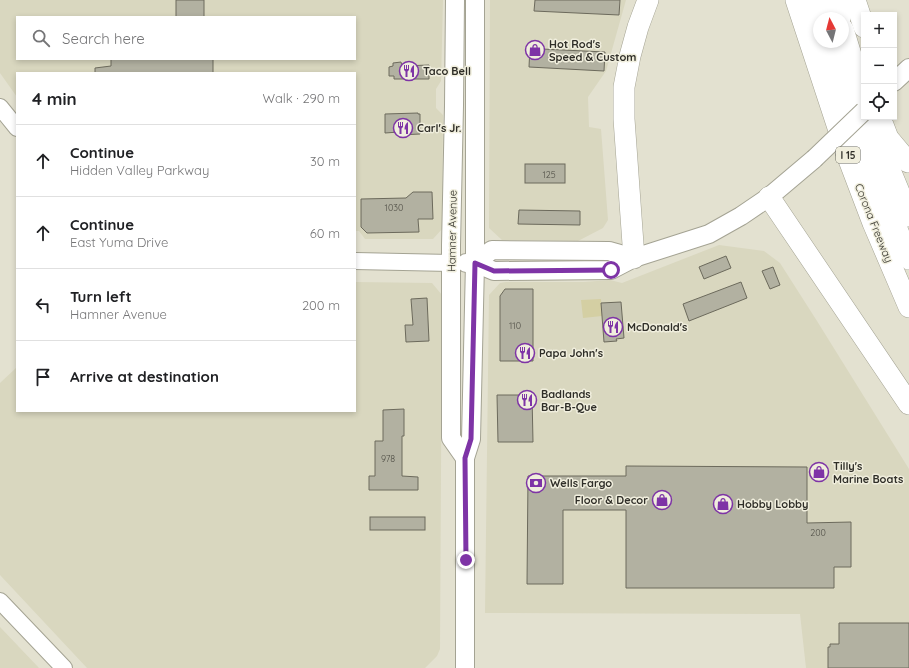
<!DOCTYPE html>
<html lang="en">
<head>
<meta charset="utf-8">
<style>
  :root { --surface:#fff; --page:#f2f2f2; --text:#202124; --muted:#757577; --line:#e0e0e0 }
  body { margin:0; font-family:Quicksand,sans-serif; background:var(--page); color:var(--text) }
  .controls { position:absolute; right:12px; top:12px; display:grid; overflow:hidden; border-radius:0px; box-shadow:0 2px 6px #0003 }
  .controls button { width:36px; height:36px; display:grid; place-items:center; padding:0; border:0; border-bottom:1px solid var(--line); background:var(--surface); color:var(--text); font:20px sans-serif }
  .compass { position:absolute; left:813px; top:12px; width:36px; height:36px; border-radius:50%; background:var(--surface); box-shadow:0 2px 6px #0003; rotate:353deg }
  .stop { position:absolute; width:12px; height:12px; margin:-9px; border:3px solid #7e34a6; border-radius:50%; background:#fff }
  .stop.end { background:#7e34a6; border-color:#fff; box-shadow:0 1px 4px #0008 }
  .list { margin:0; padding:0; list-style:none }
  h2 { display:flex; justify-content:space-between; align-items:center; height:52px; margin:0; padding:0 16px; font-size:17px }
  h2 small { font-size:13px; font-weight:400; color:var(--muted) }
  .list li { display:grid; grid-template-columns:26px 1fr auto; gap:12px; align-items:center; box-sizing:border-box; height:72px; padding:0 16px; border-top:1px solid var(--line) }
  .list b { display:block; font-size:15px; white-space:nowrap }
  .list p { margin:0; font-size:13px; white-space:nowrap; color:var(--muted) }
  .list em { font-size:13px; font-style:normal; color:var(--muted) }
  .icon { flex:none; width:22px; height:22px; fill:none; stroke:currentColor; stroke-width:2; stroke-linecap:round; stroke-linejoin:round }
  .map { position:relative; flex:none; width:909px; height:668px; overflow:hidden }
  .search { position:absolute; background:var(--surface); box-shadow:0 2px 6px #0003; left:16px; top:16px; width:340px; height:44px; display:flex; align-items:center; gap:10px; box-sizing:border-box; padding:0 14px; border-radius:0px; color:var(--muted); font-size:15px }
  .panel { position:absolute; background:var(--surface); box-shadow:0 2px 6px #0003; left:16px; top:72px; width:340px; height:340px; border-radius:0px }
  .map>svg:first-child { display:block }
  .built { fill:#d9d7bf; fill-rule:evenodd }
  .green { fill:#d4cfa3 }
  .building { fill:#b2b1a1; stroke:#6c6a5c }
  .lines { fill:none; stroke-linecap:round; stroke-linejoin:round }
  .secondary-casing { stroke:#a4a393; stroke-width:18 }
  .primary-casing { stroke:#a4a393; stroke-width:20 }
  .highway-casing { stroke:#a4a393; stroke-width:22 }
  .secondary { stroke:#fff; stroke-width:16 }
  .primary { stroke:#fff; stroke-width:18 }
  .highway { stroke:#fff; stroke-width:21 }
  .primary-bridge-casing { stroke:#a4a393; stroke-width:20; stroke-linecap:butt }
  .primary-bridge { stroke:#fff; stroke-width:18 }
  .route { stroke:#7e34a6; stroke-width:5 }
  .labels { text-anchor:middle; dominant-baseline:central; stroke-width:3; stroke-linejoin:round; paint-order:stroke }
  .number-label { font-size:9px; fill:#504f46 }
  .shield { fill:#f0eedd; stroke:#69685e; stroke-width:1 }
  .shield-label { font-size:10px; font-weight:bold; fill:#2f2e28 }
  .poi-label { font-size:11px; font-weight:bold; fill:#2f2e28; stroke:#f0eedd; text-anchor:start }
  .street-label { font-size:11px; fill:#2f2e28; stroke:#f0eedd }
</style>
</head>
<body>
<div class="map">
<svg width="909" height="668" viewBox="0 0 909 668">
  <rect width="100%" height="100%" fill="#e3e1d0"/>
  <!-- built -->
  <g class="built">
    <path d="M0 0H443L441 81 436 89V108L443 115 442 229 433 239H365L359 231H355V73H17V97L0 73ZM17 17H355V59H17Z"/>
    <polygon points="490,0 626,0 606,71 588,97 589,127 601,129 608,220 603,228 578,241 502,240 489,228"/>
    <polygon points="719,245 764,251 780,263 817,321 909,469 909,668 806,668 800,614 485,613 489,295 500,283 506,282 584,282 610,280 622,283"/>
    <polygon points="355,282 432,283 442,295 440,649 437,656 425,668 87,668 0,575 0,383 17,367 17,411 355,411"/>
    <polygon points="0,627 39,668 0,668"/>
  </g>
  <!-- green -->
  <polygon class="green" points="601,299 602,316 583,318 581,300"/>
  <!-- building -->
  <g class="building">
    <rect x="176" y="0" width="28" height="17"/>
    <polygon points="535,0 620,0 619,15 534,11"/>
    <polygon points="530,46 542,46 542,49 605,52 604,71 529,67"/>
    <polygon points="111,59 213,59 213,73 95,73 95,68 111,66"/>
    <polygon points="401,62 402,66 429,65 429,79 394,79 394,76 389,76 389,67 393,66 393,63"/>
    <polygon points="418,113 418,114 420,114 420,134 399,135 399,132 385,133 385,114"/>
    <rect x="525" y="164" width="40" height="19"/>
    <polygon points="413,192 432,192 433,219 418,219 419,232 367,233 361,227 361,199 406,198"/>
    <polygon points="519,210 580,211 580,225 518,224"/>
    <polygon points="726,256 731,268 704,279 699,267"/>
    <polygon points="773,267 780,285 770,289 762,271"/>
    <polygon points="741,282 747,298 689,321 683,304"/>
    <polygon points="505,289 533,289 533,361 500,361 500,296"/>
    <polygon points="427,298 429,341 406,342 405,325 413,325 411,299"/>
    <polygon points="621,302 624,338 616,339 617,341 604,342 601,303"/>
    <polygon points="497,395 532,395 533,442 498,442"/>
    <polygon points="404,409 404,436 402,436 402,476 418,477 418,490 369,490 369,476 375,476 375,441 383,441 383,410"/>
    <polygon points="626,466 807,467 807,523 851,522 851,567 834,567 834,588 626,588 626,510 563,510 563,584 527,584 528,476 626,476"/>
    <rect x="370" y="517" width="55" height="13"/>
    <polygon points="839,623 909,623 909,668 828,668 828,647 830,647 830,644 839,644"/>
  </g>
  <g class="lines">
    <!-- secondary casing -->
    <g class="secondary-casing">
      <g id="secondary">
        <polyline points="0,107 17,128"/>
        <polyline points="355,261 451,263"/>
        <polyline points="0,601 64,668"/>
      </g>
    </g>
    <!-- primary casing -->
    <g class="primary-casing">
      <g id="primary">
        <polyline points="455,0 454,106 451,245 451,438 465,458"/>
        <polyline points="894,82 909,68"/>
        <polyline points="466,263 475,263 492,250 609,251 634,258"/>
        <polyline points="475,263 494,271 611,270 634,258 709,234 741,216 769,197 814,159"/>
        <polyline points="465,668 465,458 471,439 475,263 475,0"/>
      </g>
    </g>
    <!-- highway casing -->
    <g class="highway-casing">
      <g id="highway">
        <polyline points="796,0 846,152 873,223 909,307"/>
        <polyline points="817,0 821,18"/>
        <polyline points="834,0 840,18"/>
        <polyline points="855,0 864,27"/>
        <polyline points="843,29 864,97"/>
        <path d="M828 42C852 116 880 187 909 259"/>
        <polyline points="870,117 878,141 909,216"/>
        <polyline points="883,125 888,138 908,162"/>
        <polyline points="769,197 909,404"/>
        <polyline points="634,258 624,119 624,87 630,56 638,27 648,0"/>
      </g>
    </g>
    <!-- secondary -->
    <use href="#secondary" class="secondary"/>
    <!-- primary -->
    <use href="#primary" class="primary"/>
    <!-- highway -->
    <use href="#highway" class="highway"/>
    <!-- primary-bridge casing -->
    <g class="primary-bridge-casing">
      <polyline id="primary-bridge" points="814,159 864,111"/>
    </g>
    <!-- primary-bridge -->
    <use href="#primary-bridge" class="primary-bridge"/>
  </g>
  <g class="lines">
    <!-- route -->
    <polyline class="route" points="466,560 465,458 471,439 475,263 494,271 611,270"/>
  </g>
  <!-- icons -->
  <defs>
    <g id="shop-ring" transform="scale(1)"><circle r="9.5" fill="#f0eedd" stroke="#7e34a6" stroke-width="1.5"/><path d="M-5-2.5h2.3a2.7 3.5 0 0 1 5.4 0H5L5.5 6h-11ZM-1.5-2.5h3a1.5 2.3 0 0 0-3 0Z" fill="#7e34a6"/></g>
    <g id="restaurant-ring" transform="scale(1)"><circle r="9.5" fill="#f0eedd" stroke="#7e34a6" stroke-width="1.5"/><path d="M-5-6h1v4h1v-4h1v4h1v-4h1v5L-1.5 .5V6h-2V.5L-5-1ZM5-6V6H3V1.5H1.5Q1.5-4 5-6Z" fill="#7e34a6"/></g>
    <g id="bank-ring" transform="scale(1)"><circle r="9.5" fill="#f0eedd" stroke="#7e34a6" stroke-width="1.5"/><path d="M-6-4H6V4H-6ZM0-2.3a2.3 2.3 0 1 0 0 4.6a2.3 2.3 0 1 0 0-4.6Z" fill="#7e34a6"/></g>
  </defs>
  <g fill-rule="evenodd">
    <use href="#shop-ring" x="535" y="50"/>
    <use href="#restaurant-ring" x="409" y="71"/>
    <use href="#restaurant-ring" x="403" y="128"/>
    <use href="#restaurant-ring" x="613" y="327"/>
    <use href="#restaurant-ring" x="525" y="353"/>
    <use href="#restaurant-ring" x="527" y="400"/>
    <use href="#shop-ring" x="819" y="472"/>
    <use href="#bank-ring" x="536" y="483"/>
    <use href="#shop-ring" x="662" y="500"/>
    <use href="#shop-ring" x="723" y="504"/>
  </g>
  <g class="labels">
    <!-- number labels -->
    <g class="number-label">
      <text x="549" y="174">125</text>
      <text x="394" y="207">1030</text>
      <text x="515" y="325">110</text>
      <text x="388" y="458">978</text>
      <text x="818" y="532">200</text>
    </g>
    <!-- shield labels -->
    <rect class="shield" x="836" y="147" width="24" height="16" rx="3"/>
    <g class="shield-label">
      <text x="848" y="155">I 15</text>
    </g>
    <!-- poi labels -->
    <g class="poi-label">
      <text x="549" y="44">Hot Rod's<tspan x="549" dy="13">Speed &amp; Custom</tspan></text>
      <text x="423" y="71">Taco Bell</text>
      <text x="417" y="128">Carl's Jr.</text>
      <text x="627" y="327">McDonald's</text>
      <text x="539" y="353">Papa John's</text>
      <text x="541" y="394">Badlands<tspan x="541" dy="13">Bar-B-Que</tspan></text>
      <text x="833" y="466">Tilly's<tspan x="833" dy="13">Marine Boats</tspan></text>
      <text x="550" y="483">Wells Fargo</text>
      <text x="648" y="500" text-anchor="end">Floor &amp; Decor</text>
      <text x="737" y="504">Hobby Lobby</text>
    </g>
    <!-- street labels -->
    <g class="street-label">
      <text transform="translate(874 223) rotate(68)">Corona Freeway</text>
      <text transform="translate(452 231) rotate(-89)">Hamner Avenue</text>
    </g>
  </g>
</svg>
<div class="controls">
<button>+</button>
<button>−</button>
<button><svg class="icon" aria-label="locate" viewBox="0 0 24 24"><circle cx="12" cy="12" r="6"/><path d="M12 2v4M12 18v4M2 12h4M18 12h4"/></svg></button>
</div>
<svg class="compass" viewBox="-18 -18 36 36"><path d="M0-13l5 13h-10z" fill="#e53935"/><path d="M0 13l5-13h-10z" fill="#757577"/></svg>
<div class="stop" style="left:611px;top:270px"></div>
<div class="stop end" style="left:466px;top:560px"></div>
<div class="search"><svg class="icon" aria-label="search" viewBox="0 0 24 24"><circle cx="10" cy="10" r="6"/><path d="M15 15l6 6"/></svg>Search here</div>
<section class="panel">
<h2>4 min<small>Walk · 290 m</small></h2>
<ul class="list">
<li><svg class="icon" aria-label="ahead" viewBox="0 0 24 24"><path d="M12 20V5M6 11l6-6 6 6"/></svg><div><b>Continue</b><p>Hidden Valley Parkway</p></div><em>30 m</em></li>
<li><svg class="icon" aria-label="ahead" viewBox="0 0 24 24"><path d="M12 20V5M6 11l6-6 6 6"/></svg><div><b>Continue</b><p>East Yuma Drive</p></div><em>60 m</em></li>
<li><svg class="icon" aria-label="left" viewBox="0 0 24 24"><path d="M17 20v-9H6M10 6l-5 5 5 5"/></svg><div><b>Turn left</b><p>Hamner Avenue</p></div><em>200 m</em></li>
<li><svg class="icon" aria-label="arrive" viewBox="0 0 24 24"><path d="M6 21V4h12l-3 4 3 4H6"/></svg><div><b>Arrive at destination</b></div></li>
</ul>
</section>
</div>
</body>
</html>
